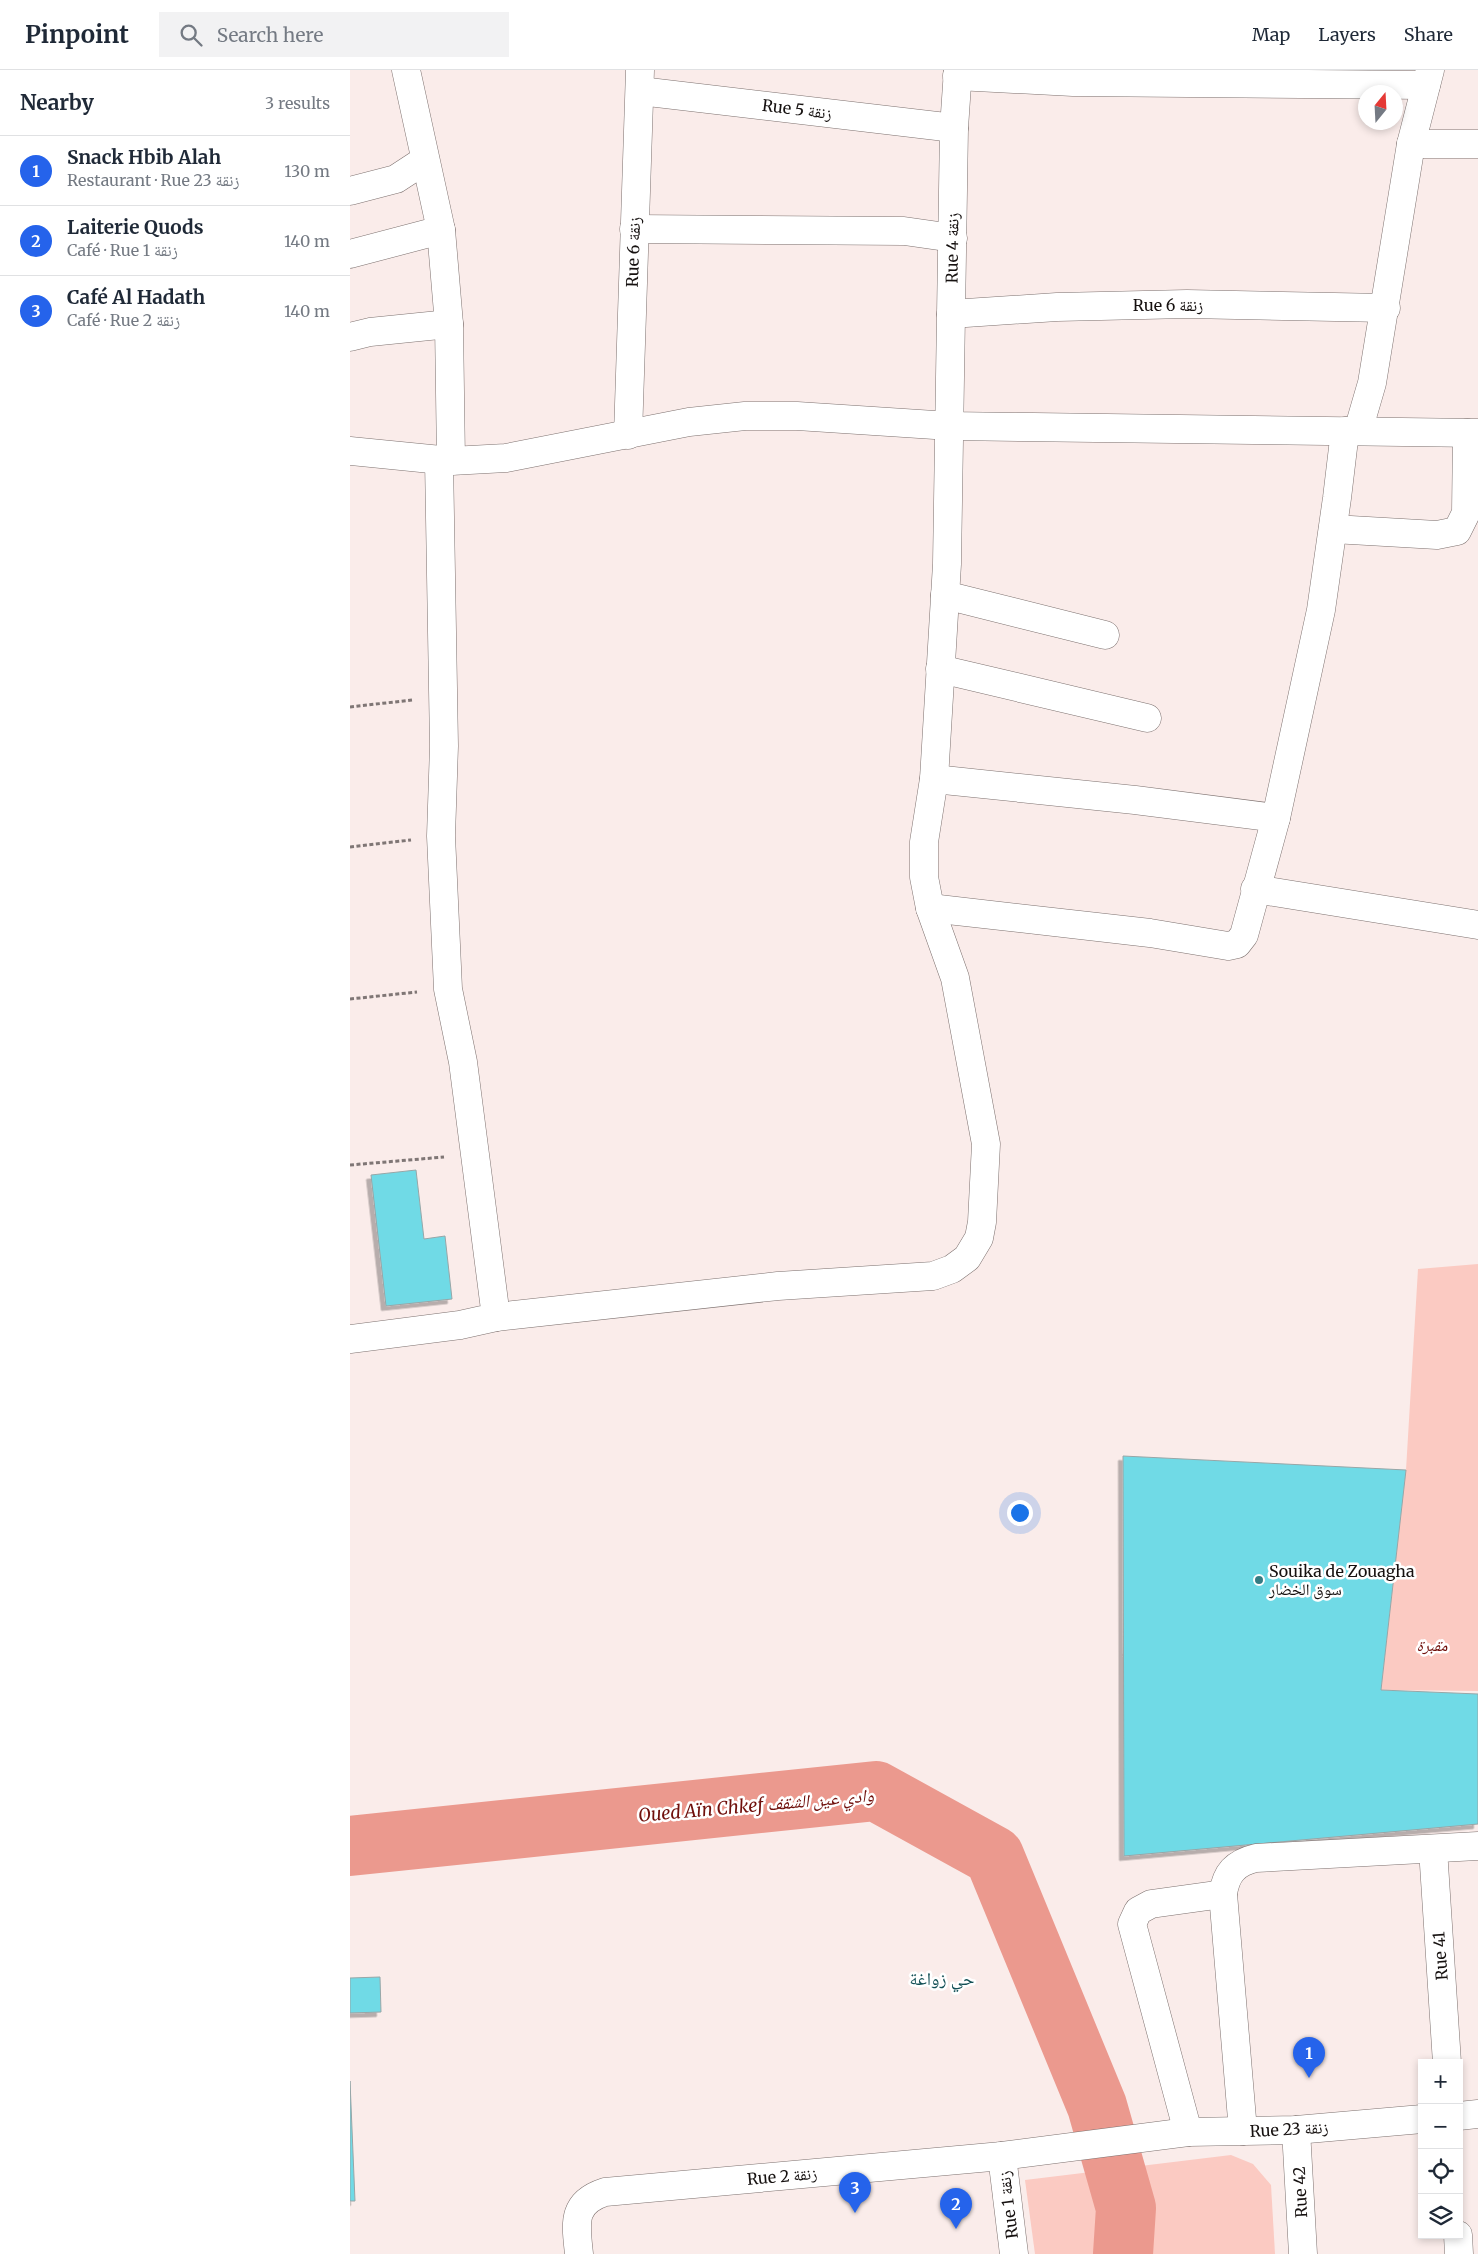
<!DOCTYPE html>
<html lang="en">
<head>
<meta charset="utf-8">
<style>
  :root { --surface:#fff; --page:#f2f2f3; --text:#1f2937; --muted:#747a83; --line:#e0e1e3; --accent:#2563eb }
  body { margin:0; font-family:Merriweather,"Noto Naskh Arabic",serif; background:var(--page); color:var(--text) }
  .controls { position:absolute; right:15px; bottom:15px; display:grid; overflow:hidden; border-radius:0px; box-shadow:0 2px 8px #0003 }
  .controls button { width:45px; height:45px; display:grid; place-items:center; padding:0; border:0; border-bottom:1px solid var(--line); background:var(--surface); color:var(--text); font:25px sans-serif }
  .compass { position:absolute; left:1008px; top:15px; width:45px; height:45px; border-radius:50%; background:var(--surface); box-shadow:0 2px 8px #0003; rotate:18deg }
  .you { position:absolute; left:669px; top:1442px; width:18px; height:18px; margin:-12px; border:4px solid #fff; border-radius:50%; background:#1a73e8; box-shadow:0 0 0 8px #1a73e833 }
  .badge { display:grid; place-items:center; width:32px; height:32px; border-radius:50%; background:var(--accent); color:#fff; font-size:16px; font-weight:700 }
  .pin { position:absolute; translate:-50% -41px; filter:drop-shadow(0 1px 2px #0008) }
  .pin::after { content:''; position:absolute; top:26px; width:18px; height:15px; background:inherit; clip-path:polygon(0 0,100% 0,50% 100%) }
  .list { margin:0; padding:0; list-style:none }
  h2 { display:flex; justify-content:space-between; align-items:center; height:65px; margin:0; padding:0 20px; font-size:21px }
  h2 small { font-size:16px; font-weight:400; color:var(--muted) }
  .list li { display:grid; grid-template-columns:32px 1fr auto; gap:15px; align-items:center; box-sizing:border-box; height:70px; padding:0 20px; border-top:1px solid var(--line) }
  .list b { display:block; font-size:19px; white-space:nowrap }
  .list p { margin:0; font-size:16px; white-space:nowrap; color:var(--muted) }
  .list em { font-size:16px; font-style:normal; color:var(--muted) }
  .icon { flex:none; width:28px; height:28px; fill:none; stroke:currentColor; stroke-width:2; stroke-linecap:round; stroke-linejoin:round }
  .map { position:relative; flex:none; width:1128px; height:2184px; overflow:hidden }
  header { display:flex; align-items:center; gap:30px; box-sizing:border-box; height:70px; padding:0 25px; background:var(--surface); border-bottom:1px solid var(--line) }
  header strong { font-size:24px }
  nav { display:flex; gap:28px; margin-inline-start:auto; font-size:18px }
  .search { width:350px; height:45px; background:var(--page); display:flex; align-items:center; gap:12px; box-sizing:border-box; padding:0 18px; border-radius:0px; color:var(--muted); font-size:19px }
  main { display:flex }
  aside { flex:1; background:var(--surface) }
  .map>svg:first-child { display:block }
  .green { fill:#fbcac2 }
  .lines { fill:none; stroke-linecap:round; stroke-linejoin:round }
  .river { stroke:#eb998e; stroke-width:60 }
  .building { fill:#70dae6; stroke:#98a6a7; filter:url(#shadow) }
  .minor-casing { stroke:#7d716f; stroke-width:29 }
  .path { stroke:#7f7675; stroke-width:3; stroke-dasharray:4 2.5; stroke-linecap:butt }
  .minor { stroke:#fff; stroke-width:28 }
  .poi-dot { fill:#347c84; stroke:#fff; stroke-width:2 }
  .labels { text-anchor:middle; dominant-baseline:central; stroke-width:5; stroke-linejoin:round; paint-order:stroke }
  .street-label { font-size:16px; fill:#161110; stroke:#fff }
  .poi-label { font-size:16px; fill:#161110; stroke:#fff; text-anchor:start }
  .park-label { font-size:16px; font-style:italic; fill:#70100c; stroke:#fff }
  .water-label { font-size:18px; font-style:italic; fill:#70100c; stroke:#fff }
  .neighbourhood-label { font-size:18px; fill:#135056; stroke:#fff }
</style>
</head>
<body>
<header>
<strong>Pinpoint</strong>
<div class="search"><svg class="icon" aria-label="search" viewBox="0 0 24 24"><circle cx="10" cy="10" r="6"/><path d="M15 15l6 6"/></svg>Search here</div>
<nav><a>Map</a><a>Layers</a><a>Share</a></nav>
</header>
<main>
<aside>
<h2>Nearby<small>3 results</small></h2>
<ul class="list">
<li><span class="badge">1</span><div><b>Snack Hbib Alah</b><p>Restaurant · Rue 23 زنقة</p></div><em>130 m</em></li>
<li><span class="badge">2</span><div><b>Laiterie Quods</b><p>Café · Rue 1 زنقة</p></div><em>140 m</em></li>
<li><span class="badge">3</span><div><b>Café Al Hadath</b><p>Café · Rue 2 زنقة</p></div><em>140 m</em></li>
</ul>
</aside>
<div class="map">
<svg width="1128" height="2184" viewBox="0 0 1128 2184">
  <defs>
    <filter id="shadow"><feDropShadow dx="-4.5" dy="4.5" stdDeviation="0" flood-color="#0004"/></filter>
  </defs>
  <rect width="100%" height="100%" fill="#faecea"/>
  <!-- green -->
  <g class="green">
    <polygon points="1128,1194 1128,1621 1031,1620 1056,1400 1068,1199"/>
    <polygon points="881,2085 903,2094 921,2115 925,2184 685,2184 675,2110"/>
  </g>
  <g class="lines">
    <!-- river -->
    <polyline class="river" points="0,1776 526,1721 644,1786 747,2036 776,2138 773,2184"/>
  </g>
  <!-- building -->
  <g class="building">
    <polygon points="66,1100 74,1169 95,1166 102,1229 36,1236 21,1105"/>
    <polygon points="773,1386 1056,1400 1031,1620 1128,1624 1128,1754 774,1786"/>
    <polygon points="30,1907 31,1942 0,1943 0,1908"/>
    <polygon points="0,2011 5,2131 0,2131"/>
  </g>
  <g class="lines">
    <!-- minor casing -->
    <g class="minor-casing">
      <g id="minor">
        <polyline points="56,0 91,160 99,254 101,391"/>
        <polyline points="607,6 723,12 1076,15"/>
        <polyline points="290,21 604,58"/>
        <polyline points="1061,74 1128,74"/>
        <polyline points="0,121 46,109 75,90"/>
        <polyline points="284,159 554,161 603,168"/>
        <polyline points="0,184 91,160"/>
        <polyline points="601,244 707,237 837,234 1036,238"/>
        <polyline points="0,267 20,262 99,254"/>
        <polyline points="1008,361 1022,313 1061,74 1080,0"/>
        <polyline points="278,365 290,0"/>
        <polyline points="0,381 101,391 156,388 339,352 395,346 447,346 600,356 1128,363"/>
        <polyline points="983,459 1087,465 1107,461 1116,443 1117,363"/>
        <polyline points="595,525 755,565"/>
        <polyline points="590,599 797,648"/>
        <polyline points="584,709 785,730 926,748"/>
        <polyline points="905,819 1128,855"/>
        <polyline points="580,838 800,863 878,876 887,874 894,865 926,748 971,540 987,428 995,361"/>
        <polyline points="146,1247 428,1216 583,1206 602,1199 617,1188 629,1168 632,1152 636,1074 605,908 580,838 574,807 574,772 584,709 597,494 604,58 608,0"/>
        <polyline points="0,1269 110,1255 146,1247 113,992 98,919 91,766 94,676 89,390"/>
        <polyline points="1083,1779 1097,1993"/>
        <polyline points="1109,2046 1128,2044"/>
        <polyline points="946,2060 953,2184"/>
        <path d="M893 2061 873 1824C876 1803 885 1793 906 1788L1128 1776"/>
        <polyline points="838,2062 782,1854 788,1841 801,1834 873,1824"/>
        <polyline points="652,2086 664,2184"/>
        <polyline points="1108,2165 1109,2184"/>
        <path d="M229 2184C226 2154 221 2133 255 2122L652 2086 838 2062 946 2060 1072 2049"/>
      </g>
    </g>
    <!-- path -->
    <g class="path">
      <polyline points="0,637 62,630"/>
      <polyline points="0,777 61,770"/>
      <polyline points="0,929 67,922"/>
      <polyline points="0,1095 94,1087"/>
    </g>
    <!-- minor -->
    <use href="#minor" class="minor"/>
  </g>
  <!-- markers -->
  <circle class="poi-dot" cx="909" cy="1510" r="5"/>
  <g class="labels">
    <!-- street labels -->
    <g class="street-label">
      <text transform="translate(447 39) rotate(7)">Rue 5 زنقة</text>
      <text transform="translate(602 178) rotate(-89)">Rue 4 زنقة</text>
      <text transform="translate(283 182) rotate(-88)">Rue 6 زنقة</text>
      <text x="818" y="235">Rue 6 زنقة</text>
      <text transform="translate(1090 1886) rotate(-94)">Rue 41</text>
      <text transform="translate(939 2059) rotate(-3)">Rue 23 زنقة</text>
      <text transform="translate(432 2106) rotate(-5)">Rue 2 زنقة</text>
      <text transform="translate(950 2122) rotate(-93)">Rue 42</text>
      <text transform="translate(658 2135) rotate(-97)">Rue 1 زنقة</text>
    </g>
    <!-- poi labels -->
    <g class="poi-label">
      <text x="919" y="1501">Souika de Zouagha<tspan x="919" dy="18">سوق الخضار</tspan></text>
    </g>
    <!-- park labels -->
    <g class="park-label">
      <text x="1082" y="1575">مقبرة</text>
    </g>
    <!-- water labels -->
    <g class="water-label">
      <text transform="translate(406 1735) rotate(-5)">Oued Aïn Chkef وادي عين الشقف</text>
    </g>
    <!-- neighbourhood labels -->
    <g class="neighbourhood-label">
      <text x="592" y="1908">حي زواغة</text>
    </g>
  </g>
</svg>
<div class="controls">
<button>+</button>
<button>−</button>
<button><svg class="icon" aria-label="locate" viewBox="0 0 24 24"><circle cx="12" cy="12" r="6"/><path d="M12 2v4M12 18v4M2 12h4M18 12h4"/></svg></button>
<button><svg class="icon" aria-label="layers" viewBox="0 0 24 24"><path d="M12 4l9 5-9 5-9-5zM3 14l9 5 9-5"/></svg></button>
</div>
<svg class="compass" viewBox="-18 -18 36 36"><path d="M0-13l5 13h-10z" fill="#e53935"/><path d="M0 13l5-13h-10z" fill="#747a83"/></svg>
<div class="you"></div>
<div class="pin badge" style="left:959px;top:2008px">1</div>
<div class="pin badge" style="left:606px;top:2159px">2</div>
<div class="pin badge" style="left:505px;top:2143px">3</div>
</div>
</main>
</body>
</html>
